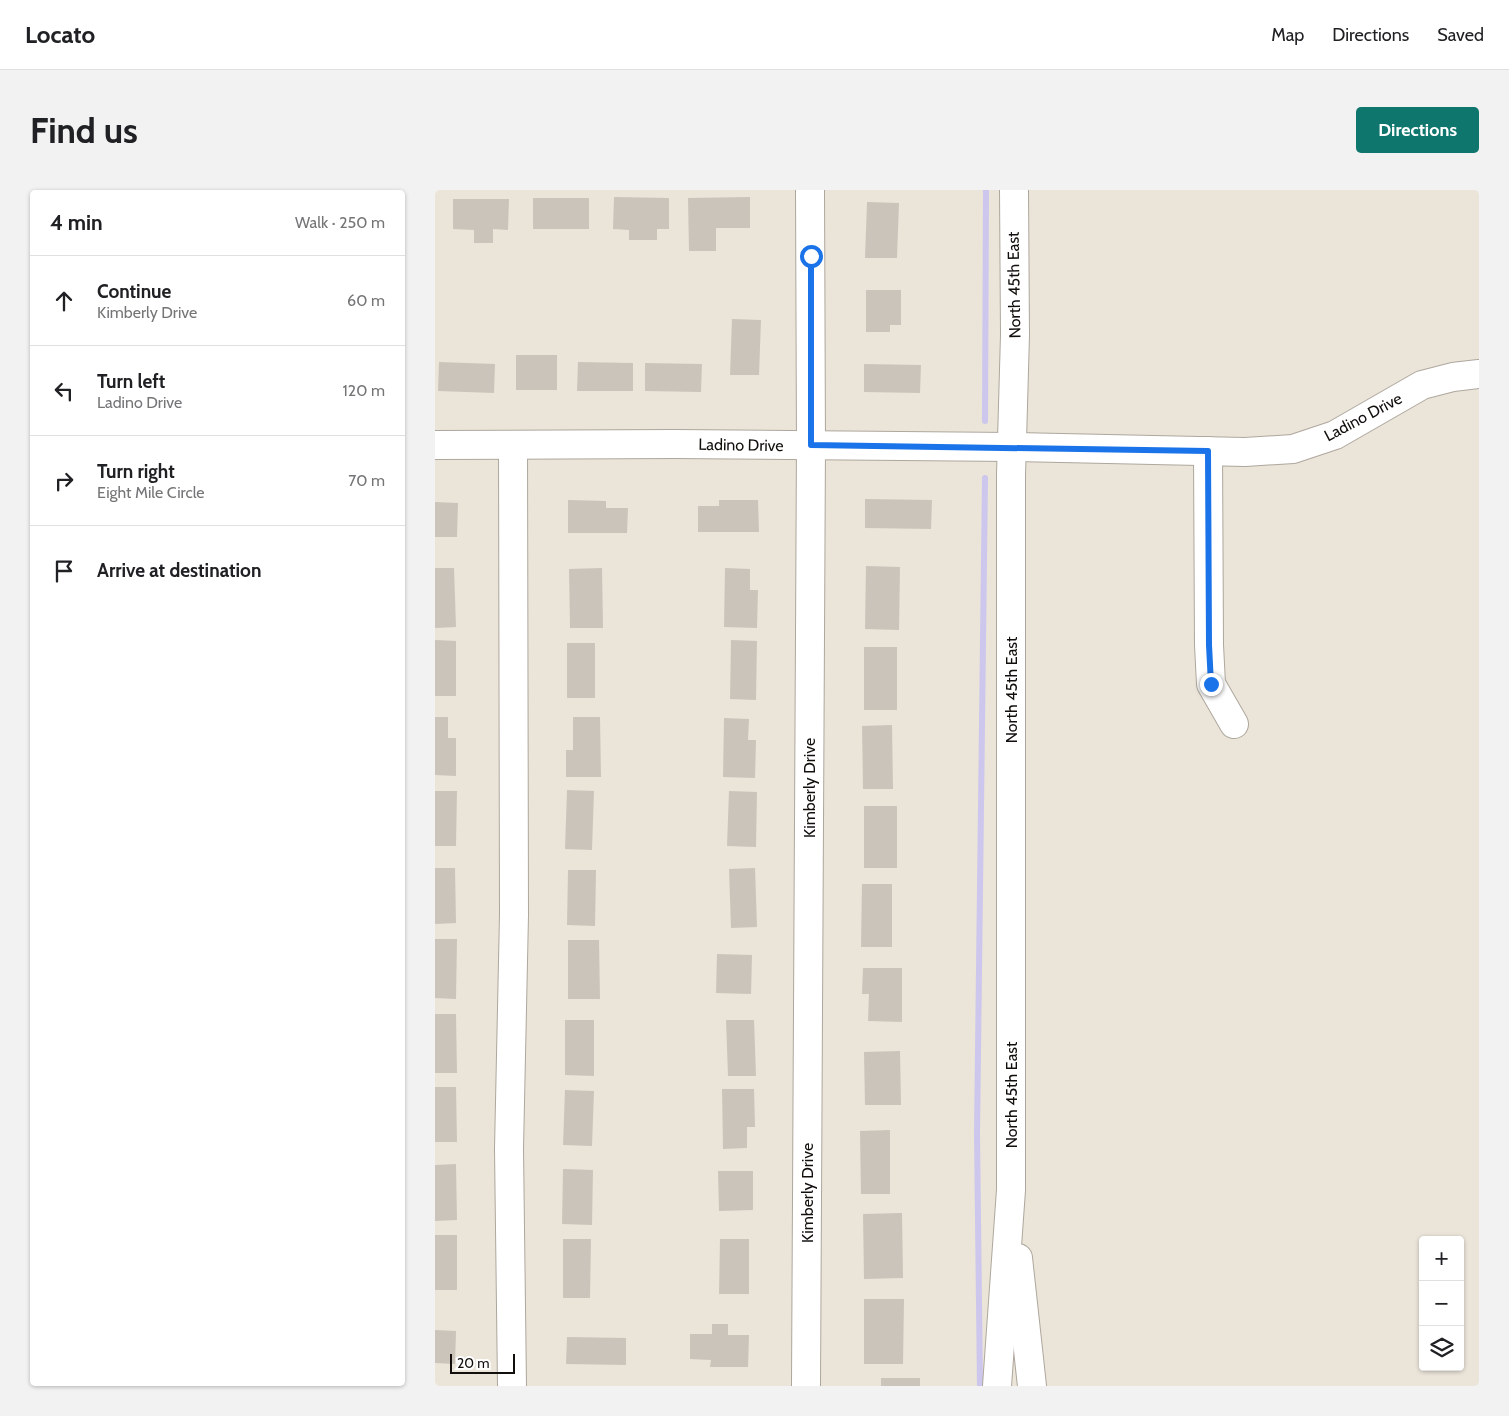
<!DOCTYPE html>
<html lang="en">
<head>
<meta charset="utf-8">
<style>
  :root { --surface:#fff; --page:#f2f2f2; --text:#202124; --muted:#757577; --line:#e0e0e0; --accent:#0f766e }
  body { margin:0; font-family:Cabin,sans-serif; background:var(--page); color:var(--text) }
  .controls { position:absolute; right:15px; bottom:15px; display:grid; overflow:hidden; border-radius:5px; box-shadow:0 1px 4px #0004 }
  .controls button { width:45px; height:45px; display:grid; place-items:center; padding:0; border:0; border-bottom:1px solid var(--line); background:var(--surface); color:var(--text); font:25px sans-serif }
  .scale { position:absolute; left:15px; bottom:12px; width:65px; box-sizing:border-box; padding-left:5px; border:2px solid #110e0b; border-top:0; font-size:14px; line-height:18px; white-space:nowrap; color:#110e0b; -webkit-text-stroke:4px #fff; paint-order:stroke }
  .stop { position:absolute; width:15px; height:15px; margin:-11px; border:4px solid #1a73e8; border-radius:50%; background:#fff }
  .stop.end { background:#1a73e8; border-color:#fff; box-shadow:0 1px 5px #0008 }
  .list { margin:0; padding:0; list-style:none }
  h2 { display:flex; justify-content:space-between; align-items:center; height:65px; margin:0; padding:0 20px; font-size:21px }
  h2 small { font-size:16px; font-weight:400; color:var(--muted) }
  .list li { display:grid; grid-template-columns:32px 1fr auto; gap:15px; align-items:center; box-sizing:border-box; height:90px; padding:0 20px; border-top:1px solid var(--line) }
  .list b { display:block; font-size:19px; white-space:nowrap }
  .list p { margin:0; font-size:16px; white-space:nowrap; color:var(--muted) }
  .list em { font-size:16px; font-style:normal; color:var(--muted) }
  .icon { flex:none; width:28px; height:28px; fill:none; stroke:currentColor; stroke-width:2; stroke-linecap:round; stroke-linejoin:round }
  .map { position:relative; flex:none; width:1044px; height:1196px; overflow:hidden; border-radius:5px }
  header { display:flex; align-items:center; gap:30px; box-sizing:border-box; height:70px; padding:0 25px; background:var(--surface); border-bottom:1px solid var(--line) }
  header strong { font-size:24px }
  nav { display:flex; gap:28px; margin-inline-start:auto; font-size:18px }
  .intro { display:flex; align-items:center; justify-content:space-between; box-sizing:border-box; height:120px; padding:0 30px }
  h1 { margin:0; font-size:35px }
  .button { padding:12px 22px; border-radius:5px; background:var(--accent); color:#fff; font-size:18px; font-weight:700 }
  main { display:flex; gap:30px; padding:0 30px }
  aside { flex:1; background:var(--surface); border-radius:5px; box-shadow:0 1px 4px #0004 }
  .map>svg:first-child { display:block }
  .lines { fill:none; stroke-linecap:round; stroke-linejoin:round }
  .stream { stroke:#cdc7ed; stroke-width:6 }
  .building { fill:#cbc4ba }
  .minor-casing { stroke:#aea79d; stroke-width:30 }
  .major-casing { stroke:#aea79d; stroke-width:30 }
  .minor { stroke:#fff; stroke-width:28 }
  .major { stroke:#fff; stroke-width:28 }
  .route { stroke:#1a73e8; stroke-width:6 }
  .labels { text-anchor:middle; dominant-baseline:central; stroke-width:4; stroke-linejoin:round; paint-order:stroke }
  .street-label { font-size:16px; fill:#110e0b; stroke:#fff }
</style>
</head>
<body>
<header>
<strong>Locato</strong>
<nav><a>Map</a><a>Directions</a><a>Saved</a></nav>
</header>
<div class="intro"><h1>Find us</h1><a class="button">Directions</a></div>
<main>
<aside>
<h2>4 min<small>Walk · 250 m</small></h2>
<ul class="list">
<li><svg class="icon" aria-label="ahead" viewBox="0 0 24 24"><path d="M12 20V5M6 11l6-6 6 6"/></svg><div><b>Continue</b><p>Kimberly Drive</p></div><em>60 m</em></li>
<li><svg class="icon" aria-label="left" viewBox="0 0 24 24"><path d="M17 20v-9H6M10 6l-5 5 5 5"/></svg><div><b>Turn left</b><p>Ladino Drive</p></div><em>120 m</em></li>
<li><svg class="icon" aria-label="right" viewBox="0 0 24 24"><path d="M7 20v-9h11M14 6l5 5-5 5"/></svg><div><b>Turn right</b><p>Eight Mile Circle</p></div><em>70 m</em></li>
<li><svg class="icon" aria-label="arrive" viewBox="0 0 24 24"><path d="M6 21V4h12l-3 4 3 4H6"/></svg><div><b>Arrive at destination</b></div></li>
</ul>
</aside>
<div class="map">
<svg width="1044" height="1196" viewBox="0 0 1044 1196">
  <rect width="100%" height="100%" fill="#eae4d9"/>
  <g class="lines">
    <!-- stream -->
    <g class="stream">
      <polyline points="550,231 551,0"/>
      <polyline points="545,1196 542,944 550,288"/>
    </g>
  </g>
  <!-- building -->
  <g class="building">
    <polygon points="179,7 234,8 234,39 222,39 222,50 194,50 194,40 178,39"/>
    <polygon points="315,7 315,38 281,38 281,61 254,61 253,8"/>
    <rect x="98" y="8" width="56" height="31"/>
    <polygon points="18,9 74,9 73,40 58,39 58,53 39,53 39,40 18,39"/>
    <polygon points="432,12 464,13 462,68 430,68"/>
    <polygon points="431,100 466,100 466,135 455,135 455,142 431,142"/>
    <polygon points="297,129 326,130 324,185 295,185"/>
    <rect x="81" y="165" width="41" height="35"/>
    <polygon points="4,172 60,174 59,203 3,201"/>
    <polygon points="143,172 198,173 198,201 142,201"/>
    <polygon points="210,173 267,174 266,202 210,201"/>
    <polygon points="429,174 486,175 485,203 429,202"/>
    <polygon points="430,309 497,310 496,339 430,338"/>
    <polygon points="133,310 171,311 171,318 193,318 192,343 133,343"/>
    <polygon points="284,310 323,310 324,342 263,342 263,316 284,316"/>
    <polygon points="0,312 23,313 22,347 0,347"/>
    <polygon points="431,376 465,377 464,440 430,439"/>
    <polygon points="0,378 19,378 21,437 0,438"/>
    <polygon points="167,378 168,438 135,438 134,379"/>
    <polygon points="290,378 315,379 315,400 323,400 322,438 289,437"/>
    <polygon points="0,450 21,451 21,506 0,506"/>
    <polygon points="296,450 322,451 321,510 295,509"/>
    <rect x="132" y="453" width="28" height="55"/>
    <rect x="429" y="457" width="33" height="63"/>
    <polygon points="0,527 13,527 13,548 21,548 21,586 0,585"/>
    <polygon points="138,527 165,527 166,587 131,587 131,560 138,560"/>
    <polygon points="289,528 314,529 313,550 321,550 320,588 288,587"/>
    <polygon points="457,535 458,599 428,599 427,536"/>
    <polygon points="132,600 159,601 157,660 130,659"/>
    <polygon points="0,601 22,601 21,656 0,656"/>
    <polygon points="294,601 322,602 321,657 292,656"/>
    <rect x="429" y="616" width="33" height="62"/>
    <polygon points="0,678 20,678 21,733 0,734"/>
    <polygon points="320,678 322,737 296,738 294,679"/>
    <polygon points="133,680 161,680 160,736 132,735"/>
    <polygon points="427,694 457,694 457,757 426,757"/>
    <polygon points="0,749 22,749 21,809 0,808"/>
    <polygon points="133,750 164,750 165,809 133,809"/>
    <polygon points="282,764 317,765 316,804 281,803"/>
    <polygon points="428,778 467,778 467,832 433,831 434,804 427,804"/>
    <polygon points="0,824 21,824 22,883 0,883"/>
    <polygon points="130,830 159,830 159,886 130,885"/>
    <polygon points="291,830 319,830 321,886 293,886"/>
    <polygon points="465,861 466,915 430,915 429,862"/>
    <polygon points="0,897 21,897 22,952 0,952"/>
    <polygon points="287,899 319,899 320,937 312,937 312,958 288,959"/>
    <polygon points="130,900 159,901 157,956 128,955"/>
    <polygon points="455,940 455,1004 426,1004 425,941"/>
    <polygon points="21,974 22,1030 0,1031 0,975"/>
    <polygon points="128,979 158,980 157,1035 127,1034"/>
    <polygon points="283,981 318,981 318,1020 284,1021"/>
    <polygon points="467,1023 468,1088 429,1089 428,1024"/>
    <rect x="0" y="1045" width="22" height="55"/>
    <polygon points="128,1049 156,1049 155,1108 128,1108"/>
    <polygon points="285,1049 314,1049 314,1104 284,1104"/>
    <polygon points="429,1109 469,1109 468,1174 429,1174"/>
    <polygon points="277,1134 293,1134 293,1145 314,1145 313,1177 275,1177 276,1170 255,1169 255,1144 277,1144"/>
    <polygon points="0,1140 21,1141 20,1174 0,1173"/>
    <polygon points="132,1147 191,1148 191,1175 131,1174"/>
    <rect x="446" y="1188" width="39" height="8"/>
  </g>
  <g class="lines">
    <!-- minor casing -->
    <g class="minor-casing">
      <g id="minor">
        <polyline points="0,255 241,254 577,257 810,262 858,259 900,245 987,195 1018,187 1044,184"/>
        <polyline points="773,261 774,455 776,494 799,534"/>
        <polyline points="77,1196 74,959 79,725 78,255"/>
        <polyline points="371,1196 376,255 375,0"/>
      </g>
    </g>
    <!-- major casing -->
    <g class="major-casing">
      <g id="major">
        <polyline points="583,1068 597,1196"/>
        <polyline points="562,1196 576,1000 576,285 580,145 579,0"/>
      </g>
    </g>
    <!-- minor -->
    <use href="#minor" class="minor"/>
    <!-- major -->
    <use href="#major" class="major"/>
  </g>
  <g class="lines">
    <!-- route -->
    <polyline class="route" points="376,66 376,255 773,261 774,455 776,494"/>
  </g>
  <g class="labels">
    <!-- street labels -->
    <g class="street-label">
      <text transform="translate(579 95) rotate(-91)">North 45th East</text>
      <text transform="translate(928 227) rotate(-28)">Ladino Drive</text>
      <text transform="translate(306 255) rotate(1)">Ladino Drive</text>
      <text transform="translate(576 500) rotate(-90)">North 45th East</text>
      <text transform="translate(374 598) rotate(-90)">Kimberly Drive</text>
      <text transform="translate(576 905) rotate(-90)">North 45th East</text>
      <text transform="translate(372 1003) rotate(-90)">Kimberly Drive</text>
    </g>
  </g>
</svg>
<div class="controls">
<button>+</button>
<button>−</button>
<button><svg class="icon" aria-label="layers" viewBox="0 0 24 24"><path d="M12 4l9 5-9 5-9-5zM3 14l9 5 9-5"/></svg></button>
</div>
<div class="scale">20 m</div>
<div class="stop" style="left:376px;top:66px"></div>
<div class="stop end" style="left:776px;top:494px"></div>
</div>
</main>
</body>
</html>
